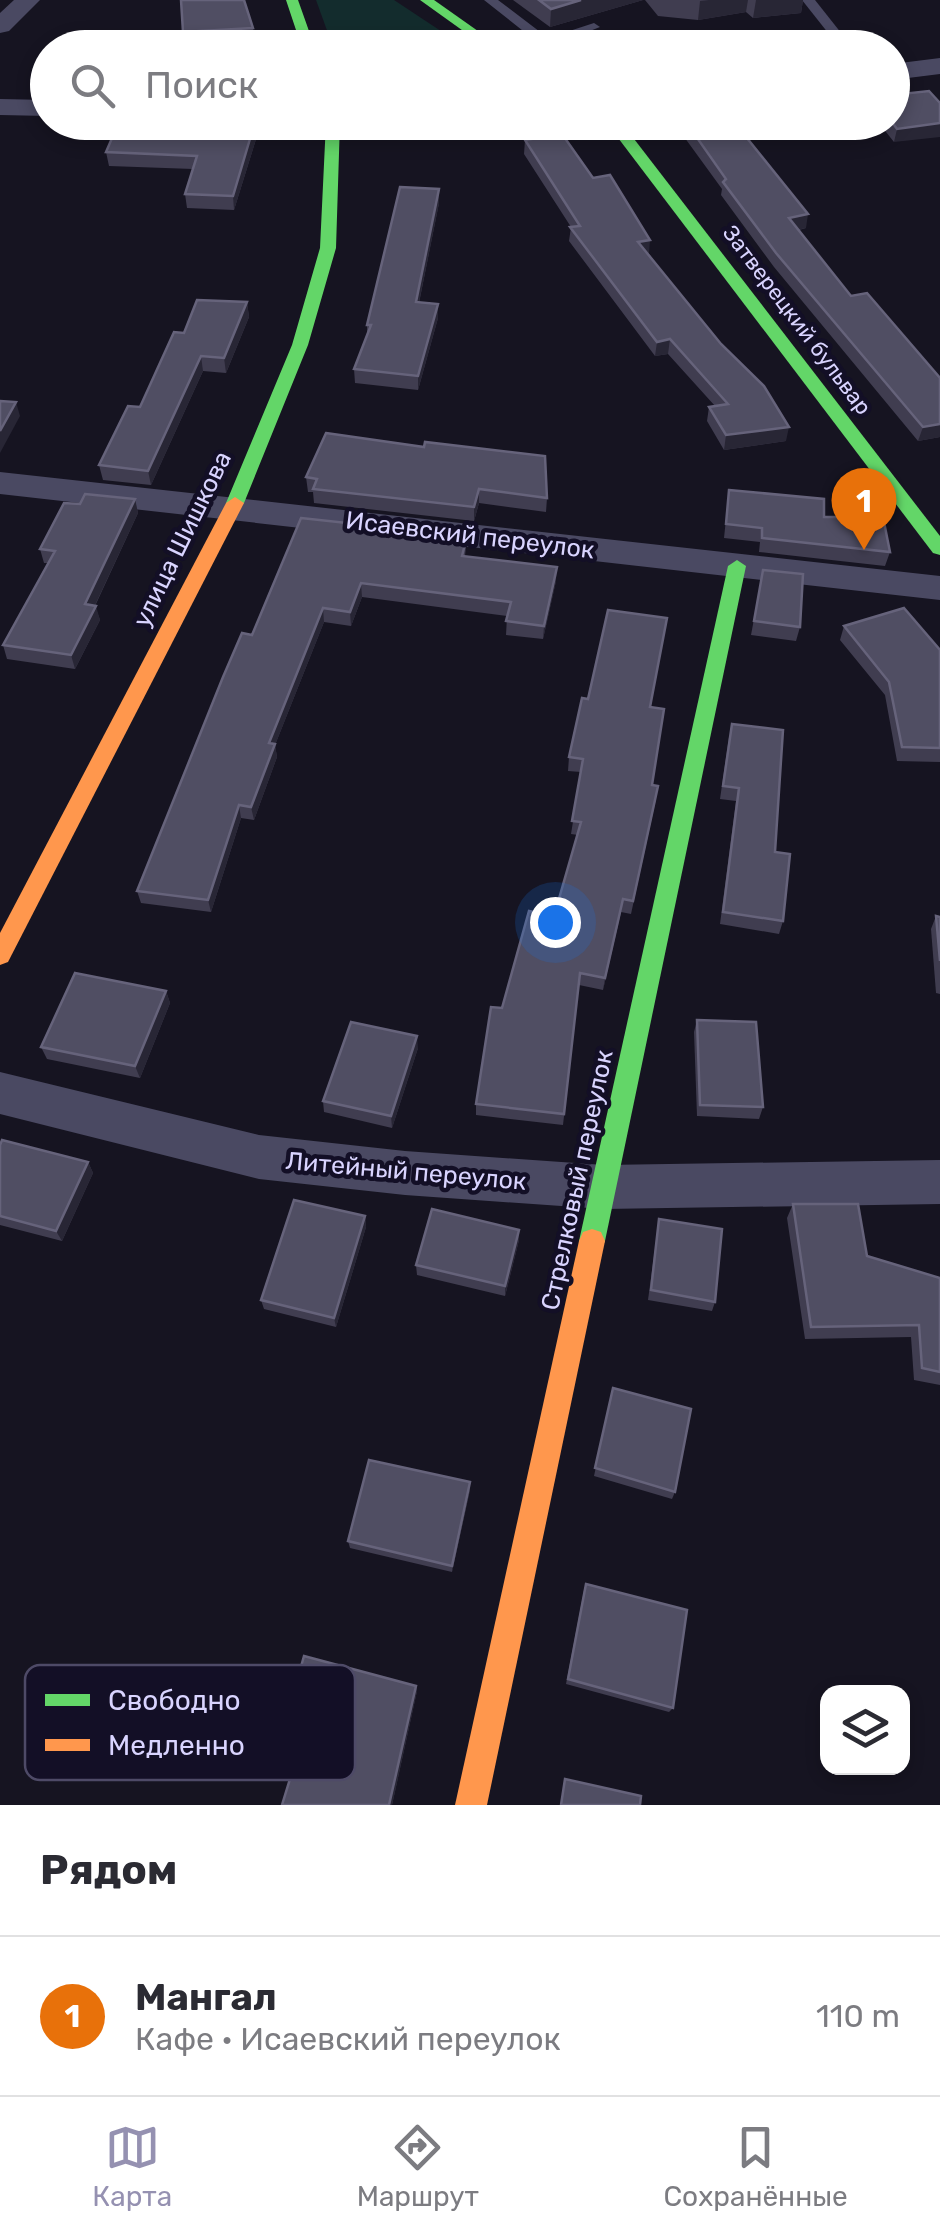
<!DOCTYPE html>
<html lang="ru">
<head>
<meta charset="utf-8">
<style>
  :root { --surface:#fff; --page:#f7f7f7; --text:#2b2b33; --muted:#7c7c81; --line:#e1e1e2; --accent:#9591b1 }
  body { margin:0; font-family:Rubik,sans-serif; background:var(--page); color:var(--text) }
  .controls { position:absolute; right:30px; bottom:30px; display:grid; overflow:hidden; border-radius:20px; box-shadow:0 5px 15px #0003 }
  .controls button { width:90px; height:90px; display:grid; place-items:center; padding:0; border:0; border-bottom:2px solid var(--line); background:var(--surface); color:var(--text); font:50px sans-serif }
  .you { position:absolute; left:555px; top:922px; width:35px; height:35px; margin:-25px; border:8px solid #fff; border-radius:50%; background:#1a73e8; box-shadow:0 0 0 15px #1a73e833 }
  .badge { display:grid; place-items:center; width:65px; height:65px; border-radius:50%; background:var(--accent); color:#fff; font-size:32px; font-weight:700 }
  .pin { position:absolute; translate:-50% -82px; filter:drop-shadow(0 2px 5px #0008) }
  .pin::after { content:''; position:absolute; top:52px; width:35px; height:30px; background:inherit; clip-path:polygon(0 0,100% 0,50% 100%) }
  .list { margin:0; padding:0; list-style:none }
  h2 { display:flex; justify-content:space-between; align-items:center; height:130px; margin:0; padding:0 40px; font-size:42px }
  h2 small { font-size:32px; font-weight:400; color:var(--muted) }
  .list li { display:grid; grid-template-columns:65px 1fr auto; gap:30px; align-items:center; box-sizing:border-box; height:160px; padding:0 40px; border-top:2px solid var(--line) }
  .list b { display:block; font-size:38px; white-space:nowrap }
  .list p { margin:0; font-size:32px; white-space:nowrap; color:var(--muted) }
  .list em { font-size:32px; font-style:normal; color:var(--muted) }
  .icon { flex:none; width:55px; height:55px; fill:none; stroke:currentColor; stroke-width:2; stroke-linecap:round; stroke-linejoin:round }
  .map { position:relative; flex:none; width:940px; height:1805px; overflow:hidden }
  .search { position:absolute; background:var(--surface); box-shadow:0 5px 15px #0003; left:30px; right:30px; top:30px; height:110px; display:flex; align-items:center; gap:25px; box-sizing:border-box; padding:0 35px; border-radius:55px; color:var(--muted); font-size:38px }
  .sheet { height:290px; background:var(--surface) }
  nav { display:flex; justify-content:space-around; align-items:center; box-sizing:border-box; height:140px; border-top:2px solid var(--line); background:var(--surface); font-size:28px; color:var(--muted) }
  nav a { display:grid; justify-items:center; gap:5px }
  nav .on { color:var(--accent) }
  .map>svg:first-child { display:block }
  .green { fill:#132c2d }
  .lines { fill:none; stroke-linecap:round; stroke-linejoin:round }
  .lane { fill:#4a4962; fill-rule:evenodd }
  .street { fill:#4a4962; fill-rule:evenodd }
  .fast { fill:#63d668; fill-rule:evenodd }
  .slow { fill:#ff974d; fill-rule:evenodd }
  .wall { fill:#403d50 }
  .shaded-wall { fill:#282635 }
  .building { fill:#504e63; stroke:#66637b; stroke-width:2.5 }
  .labels { text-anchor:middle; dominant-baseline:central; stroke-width:9; stroke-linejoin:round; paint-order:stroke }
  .far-street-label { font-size:22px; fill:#d9d4ff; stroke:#130f26 }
  .street-label { font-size:25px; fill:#d9d4ff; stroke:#130f26 }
  .key { fill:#130f26; stroke:#4e4a67; stroke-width:2.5 }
  .key-label { font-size:28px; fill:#d9d4ff }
</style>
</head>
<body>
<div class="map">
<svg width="940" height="1805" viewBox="0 0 940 1805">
  <rect width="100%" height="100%" fill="#161421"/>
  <!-- green -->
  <polygon class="green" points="316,0 394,0 465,47 333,47"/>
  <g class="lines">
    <!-- lane -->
    <g class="lane">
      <polygon points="484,0 498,0 548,38 594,23 600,27 552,46 531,48 537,42"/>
      <polygon points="802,0 815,0 853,48 840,48"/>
    </g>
    <!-- street -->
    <g class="street">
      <polygon points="14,0 40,0 9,31 0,33 0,13"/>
      <polygon points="940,58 940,74 892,80 892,64"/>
      <polygon points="0,99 48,100 48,116 0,115"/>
      <path d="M313 122H375C363 135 325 135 313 122Z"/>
      <polygon points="0,472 940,576 940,600 0,494"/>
      <polygon points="0,1072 259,1135 405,1151 604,1165 940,1160 940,1204 604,1209 405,1195 259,1179 0,1114"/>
    </g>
    <!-- fast -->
    <g class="fast">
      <polygon points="286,0 298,0 315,48 302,48"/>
      <polygon points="420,0 434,0 502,48 487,48"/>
      <polygon points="326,122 340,122 336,248 308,345 244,503 235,509 226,503 292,345 320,248"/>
      <polygon points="606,122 621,122 940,536 940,555 933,553"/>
      <polygon points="737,560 746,566 605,1241 601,1250 592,1253 583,1250 579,1241 728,566"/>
    </g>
    <!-- slow -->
    <g class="slow">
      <polygon points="235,497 244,503 8,962 0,965 0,933 226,503"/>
      <polygon points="592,1229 601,1232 605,1241 487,1805 455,1805 579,1241 583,1232"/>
    </g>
  </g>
  <!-- wall -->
  <g class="wall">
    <polygon points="513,0 643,0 550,27"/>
    <polygon points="645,0 803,0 801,13 753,18 746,12 698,20 658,16"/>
    <polygon points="253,28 254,41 185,46 183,32"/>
    <polygon points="929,91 894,142 878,122 892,122"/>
    <polygon points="684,122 734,122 806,228 799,230 851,296 940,378 940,437 918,441 774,267 721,195 722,189 682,134"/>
    <polygon points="257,136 234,210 187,208 185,194 193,169 109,166 106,152"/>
    <polygon points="525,140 649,254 786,441 724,450 707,421 709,407 715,406 668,354 655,356 569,241 571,227 524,154"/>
    <polygon points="439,203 419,303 438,318 418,390 355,383 354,369 367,334 367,325"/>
    <polygon points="247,302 249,317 226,373 203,371 151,485 103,480 99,465 140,407 184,333"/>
    <polygon points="326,433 547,498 546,512 479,503 474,521 314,503 313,492 308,492 306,477"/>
    <polygon points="729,490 824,517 890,552 885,566 759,552 760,542 724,538"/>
    <polygon points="135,499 138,513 95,606 100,620 75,669 7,659 3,645 48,563 44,563 40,549 80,504"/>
    <polygon points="301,518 467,536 465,556 556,581 543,639 506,635 507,616 362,597 351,626 324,622 275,745 277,757 254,820 241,818 211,912 141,903 137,891 252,635"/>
    <polygon points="763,570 800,627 796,641 751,635"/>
    <polygon points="844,626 940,650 940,762 897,761 885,695 840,640"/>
    <polygon points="651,707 652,785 656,799 631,914 621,912 603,990 579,985 563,1125 476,1115 476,1104 502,1008 554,916 578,835 571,834 581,772 568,771 569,757"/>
    <polygon points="729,737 783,921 779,934 720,924 736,801 720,799"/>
    <polygon points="936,916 940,917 940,994 936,993 931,929"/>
    <polygon points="166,991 170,1003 140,1078 47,1059 41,1047"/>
    <polygon points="697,1020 763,1107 759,1119 697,1116 694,1032"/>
    <polygon points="418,1048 392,1128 324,1112 323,1101"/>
    <polygon points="0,1145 88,1162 93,1173 62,1241 0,1225"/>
    <polygon points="793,1204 867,1256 940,1278 940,1385 914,1380 911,1337 805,1339 787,1218"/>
    <polygon points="365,1216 366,1227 336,1327 264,1309 261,1300"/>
    <polygon points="659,1219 715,1302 712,1311 648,1300"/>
    <polygon points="519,1240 505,1296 417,1275 416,1265"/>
    <polygon points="613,1388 675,1492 672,1499 594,1476"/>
    <polygon points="470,1490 452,1572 350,1548 348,1541"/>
    <polygon points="584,1590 673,1708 669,1712 566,1684"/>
    <polygon points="416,1686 417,1691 392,1805 282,1805 300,1746 284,1742 281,1738"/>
  </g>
  <!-- shaded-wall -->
  <g class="shaded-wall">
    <polygon points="581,0 643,0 550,27 551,9"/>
    <polygon points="709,0 748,0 746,12 698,20 700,1"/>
    <polygon points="756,0 803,0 801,13 753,18"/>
    <polygon points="255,122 257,136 234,210 233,196"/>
    <polygon points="940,123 940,137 894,142 897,129"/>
    <polygon points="439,189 439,203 416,317 416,302"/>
    <polygon points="808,214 806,228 787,232 789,218"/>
    <polygon points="650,240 649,254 636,256 638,242"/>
    <polygon points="247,302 249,317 226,373 224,358"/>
    <polygon points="438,304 438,318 418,390 418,376"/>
    <polygon points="670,339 668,354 655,356 657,342"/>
    <polygon points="201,356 203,371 151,485 148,471"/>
    <polygon points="16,402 20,416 0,453 0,431"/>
    <polygon points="940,424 940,437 918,441 923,427"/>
    <polygon points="789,427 786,441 724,450 726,435"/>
    <polygon points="479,489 479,503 474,521 474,507"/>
    <polygon points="135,499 138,513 89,618 85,604"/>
    <polygon points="557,567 556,581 543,639 544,626"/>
    <polygon points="361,583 362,597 351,626 350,612"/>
    <polygon points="96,606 100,620 75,669 71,655"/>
    <polygon points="323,608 324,622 275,745 277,757 254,820 251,807 269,743"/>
    <polygon points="239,805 241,818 211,912 208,900"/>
    <polygon points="623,899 621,912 603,990 605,978"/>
    <polygon points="166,991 170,1003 140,1078 135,1066"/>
    <polygon points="417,1036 418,1048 392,1128 391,1116"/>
    <polygon points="88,1162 93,1173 62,1241 56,1231"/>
    <polygon points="365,1216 366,1227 336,1327 334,1318"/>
    <polygon points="519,1230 519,1240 505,1296 505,1286"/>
    <polygon points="470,1482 470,1490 452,1572 452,1566"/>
    <polygon points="416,1686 417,1691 392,1805 389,1805"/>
  </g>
  <!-- building -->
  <g class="building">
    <polygon points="181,0 244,0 253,28 183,32"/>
    <polygon points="539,0 581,0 551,9"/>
    <polygon points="929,91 940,103 940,123 897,129 892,122 892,95"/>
    <polygon points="119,122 255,122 233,196 185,194 197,156 106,152"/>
    <polygon points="686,122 734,122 808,214 789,218 851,296 867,293 940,378 940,424 923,427 776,253 723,182 726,179"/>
    <polygon points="562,134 593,178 610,175 650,240 638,242 721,344 764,386 789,427 726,435 709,407 728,404 670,339 657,342 570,227 580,226 525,140"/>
    <polygon points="400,187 439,189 416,302 438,304 418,376 354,369 371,325 367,325"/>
    <polygon points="197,300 247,302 224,358 201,356 148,471 99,465 128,406 140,407 174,332 184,333"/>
    <polygon points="0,401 16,402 0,431"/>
    <polygon points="326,433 424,447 425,442 545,456 547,498 479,489 474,507 313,489 317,479 306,477"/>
    <polygon points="729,490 824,499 824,517 883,517 890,552 762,538 762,528 726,524"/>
    <polygon points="85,494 135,499 85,604 96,606 71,655 3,645 55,551 40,549 64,503 80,504"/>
    <polygon points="301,518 467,536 462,556 557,567 544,626 506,621 511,602 361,583 350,612 323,608 269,743 275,744 251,807 239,805 208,900 137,891 223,677 242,633 252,635"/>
    <polygon points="763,570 803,574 800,627 754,621"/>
    <polygon points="904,608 940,650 940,748 902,747 889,682 844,626"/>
    <polygon points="608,610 667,618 650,707 664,709 652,785 658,786 633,901 623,899 605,978 580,973 564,1114 476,1104 491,1007 502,1008 529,911 554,916 581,822 572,821 583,759 569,757 582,698 588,699"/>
    <polygon points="732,724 783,730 775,852 790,854 783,921 723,912 739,788 723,786"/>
    <polygon points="936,916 940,917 940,961"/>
    <polygon points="75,973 166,991 135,1066 41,1047"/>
    <polygon points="697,1020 756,1022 763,1107 700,1105"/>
    <polygon points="351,1022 417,1036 391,1116 323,1101"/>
    <polygon points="2,1140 88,1162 56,1231 0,1216 0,1145"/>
    <polygon points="294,1200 365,1216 334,1318 261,1300"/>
    <polygon points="793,1204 858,1204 867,1256 940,1278 940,1372 922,1368 919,1325 811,1327"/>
    <polygon points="432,1209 519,1230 505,1286 416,1265"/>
    <polygon points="659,1219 722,1229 715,1302 651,1290"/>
    <polygon points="613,1388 691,1409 675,1492 595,1468"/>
    <polygon points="369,1460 470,1482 452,1566 348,1541"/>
    <polygon points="586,1584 687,1610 673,1708 568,1679"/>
    <polygon points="304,1656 416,1686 389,1805 282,1805 301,1743 281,1738"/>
    <polygon points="565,1779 641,1796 640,1805 561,1805"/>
  </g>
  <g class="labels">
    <!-- far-street labels -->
    <g class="far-street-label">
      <text transform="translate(797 320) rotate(53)">Затверецкий бульвар</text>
    </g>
    <!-- street labels -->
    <g class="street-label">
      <text transform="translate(470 535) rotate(7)">Исаевский переулок</text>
      <text transform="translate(182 539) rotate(-64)">улица Шишкова</text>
      <text transform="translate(406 1171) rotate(5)">Литейный переулок</text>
      <text transform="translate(577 1180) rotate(-78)">Стрелковый переулок</text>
    </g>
  </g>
  <!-- legend -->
  <rect x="25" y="1665" width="330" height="115" rx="15" class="key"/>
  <rect x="45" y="1694" width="45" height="12" fill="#63d668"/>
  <rect x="45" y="1739" width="45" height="12" fill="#ff974d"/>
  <g class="key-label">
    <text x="108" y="1710">Свободно</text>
    <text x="108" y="1755">Медленно</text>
  </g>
</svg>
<div class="controls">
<button><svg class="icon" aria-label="layers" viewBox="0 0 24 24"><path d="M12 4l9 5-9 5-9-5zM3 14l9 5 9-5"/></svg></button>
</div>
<div class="you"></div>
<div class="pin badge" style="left:864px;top:550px;background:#e8710a">1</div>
<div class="search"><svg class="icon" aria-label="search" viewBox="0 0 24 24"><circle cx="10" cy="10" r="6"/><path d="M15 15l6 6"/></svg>Поиск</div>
</div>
<section class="sheet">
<h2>Рядом<small></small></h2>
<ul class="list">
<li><span class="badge" style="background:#e8710a">1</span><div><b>Мангал</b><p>Кафе · Исаевский переулок</p></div><em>110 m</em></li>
</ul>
</section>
<nav>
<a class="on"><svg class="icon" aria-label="map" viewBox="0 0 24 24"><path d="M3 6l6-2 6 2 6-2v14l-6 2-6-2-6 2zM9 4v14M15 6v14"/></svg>Карта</a>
<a><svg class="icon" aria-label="directions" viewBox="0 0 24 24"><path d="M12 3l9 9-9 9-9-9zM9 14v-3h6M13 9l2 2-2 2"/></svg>Маршрут</a>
<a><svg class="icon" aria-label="saved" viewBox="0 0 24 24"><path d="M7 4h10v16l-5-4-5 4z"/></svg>Сохранённые</a>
</nav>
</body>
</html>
